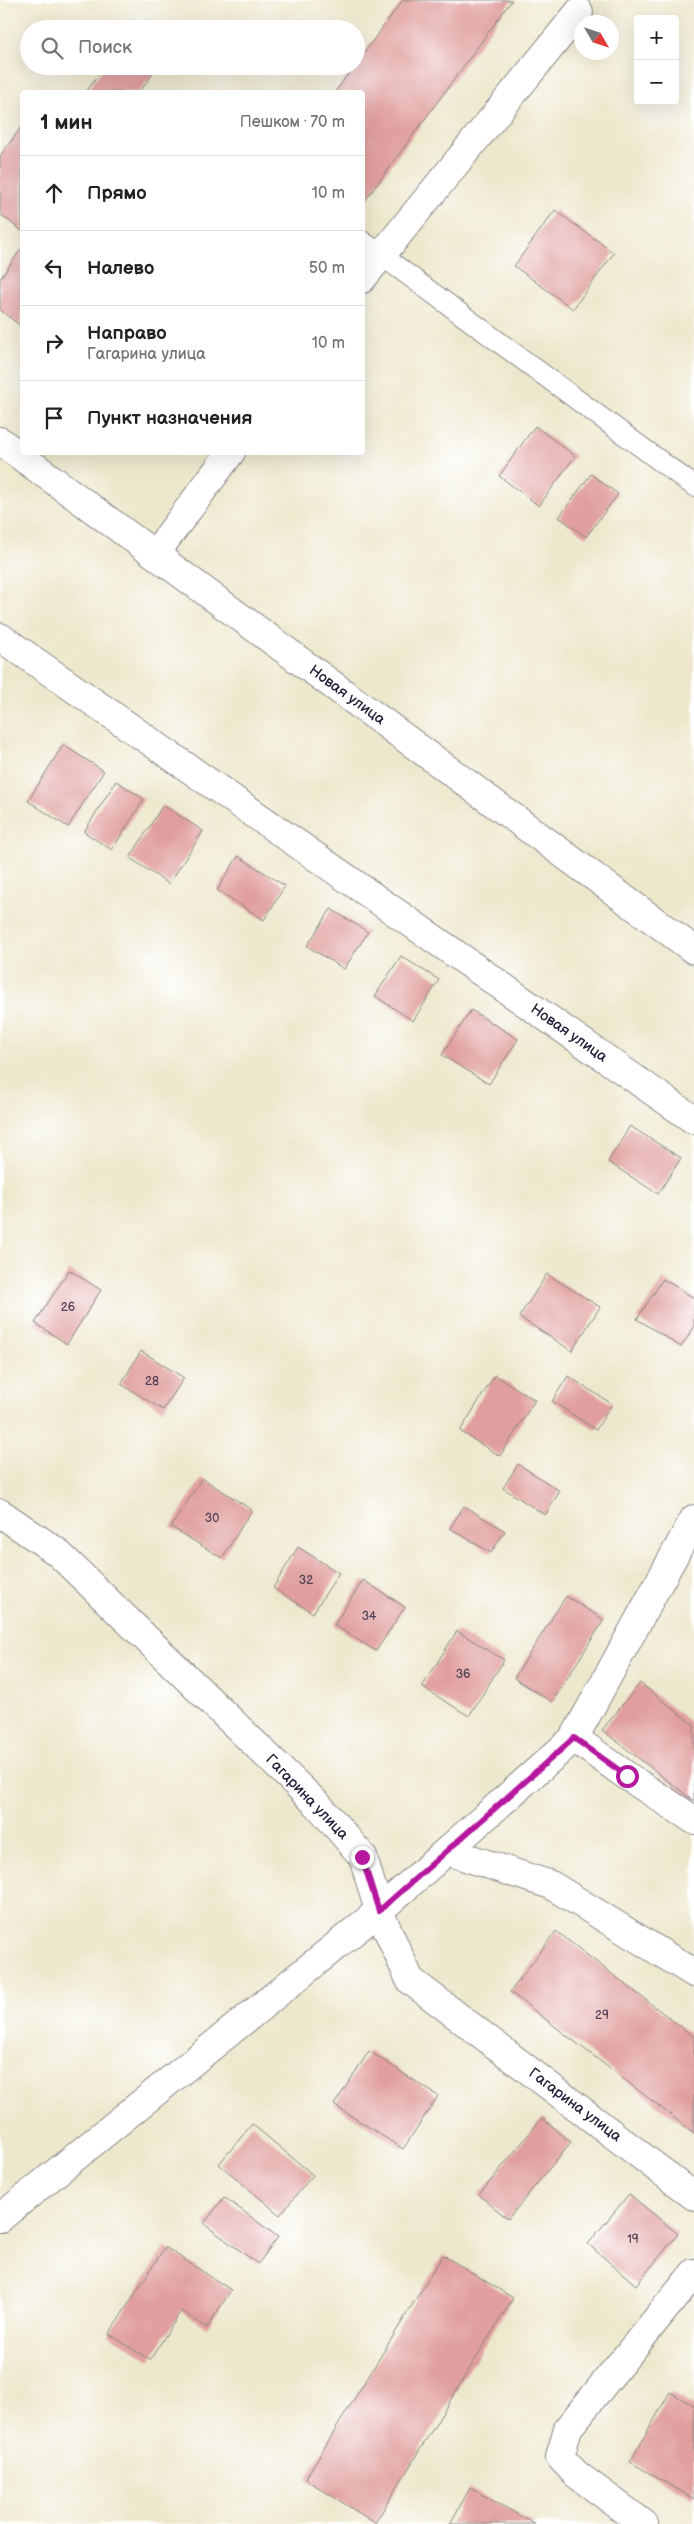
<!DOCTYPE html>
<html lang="ru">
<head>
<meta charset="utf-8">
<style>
  :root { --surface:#fff; --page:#f2f2f2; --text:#222; --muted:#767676; --line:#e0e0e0 }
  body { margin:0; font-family:"Balsamiq Sans",sans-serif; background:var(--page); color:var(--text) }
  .controls { position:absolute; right:15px; top:15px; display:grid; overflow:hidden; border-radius:5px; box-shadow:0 5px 20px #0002 }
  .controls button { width:45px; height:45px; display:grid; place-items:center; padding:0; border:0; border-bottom:1px solid var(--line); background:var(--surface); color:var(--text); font:25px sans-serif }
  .compass { position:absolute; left:574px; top:15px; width:45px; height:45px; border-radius:50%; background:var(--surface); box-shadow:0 5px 20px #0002; rotate:129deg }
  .stop { position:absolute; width:15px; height:15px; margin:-11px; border:4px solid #b5179e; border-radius:50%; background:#fff }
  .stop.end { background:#b5179e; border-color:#fff; box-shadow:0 1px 5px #0008 }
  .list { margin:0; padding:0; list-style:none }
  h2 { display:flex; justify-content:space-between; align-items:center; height:65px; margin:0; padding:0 20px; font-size:21px }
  h2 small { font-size:16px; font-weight:400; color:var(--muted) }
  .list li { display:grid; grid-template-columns:32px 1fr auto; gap:15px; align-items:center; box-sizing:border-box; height:75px; padding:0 20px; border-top:1px solid var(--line) }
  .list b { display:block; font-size:19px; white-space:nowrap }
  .list p { margin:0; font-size:16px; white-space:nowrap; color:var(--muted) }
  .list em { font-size:16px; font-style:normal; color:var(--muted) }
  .icon { flex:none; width:28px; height:28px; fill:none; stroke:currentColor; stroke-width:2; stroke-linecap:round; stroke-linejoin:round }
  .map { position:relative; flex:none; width:694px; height:2524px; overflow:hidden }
  .search { position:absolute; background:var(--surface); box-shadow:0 5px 20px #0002; left:20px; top:20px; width:345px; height:55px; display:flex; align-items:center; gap:12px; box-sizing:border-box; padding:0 18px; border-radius:28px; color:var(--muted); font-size:19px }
  .panel { position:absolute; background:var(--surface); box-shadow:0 5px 20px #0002; left:20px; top:90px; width:345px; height:365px; border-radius:5px }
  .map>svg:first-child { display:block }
  .building { fill:#e09f9e }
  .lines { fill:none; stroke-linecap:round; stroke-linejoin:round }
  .lane-casing { stroke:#888584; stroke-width:22 }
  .street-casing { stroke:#888584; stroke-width:30 }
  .lane { stroke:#fff; stroke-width:20 }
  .street { stroke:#fff; stroke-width:28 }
  .route { stroke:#b5179e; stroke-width:6 }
  .labels { text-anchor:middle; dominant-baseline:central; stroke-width:5; stroke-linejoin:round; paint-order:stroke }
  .number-label { font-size:12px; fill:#524154 }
  .street-label { font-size:15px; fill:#22223b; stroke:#fff }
</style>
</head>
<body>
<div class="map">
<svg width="694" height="2524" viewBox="0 0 694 2524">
  <rect width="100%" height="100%" fill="#fff"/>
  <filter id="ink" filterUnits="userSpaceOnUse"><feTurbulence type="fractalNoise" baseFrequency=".02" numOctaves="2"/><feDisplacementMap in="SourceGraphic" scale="10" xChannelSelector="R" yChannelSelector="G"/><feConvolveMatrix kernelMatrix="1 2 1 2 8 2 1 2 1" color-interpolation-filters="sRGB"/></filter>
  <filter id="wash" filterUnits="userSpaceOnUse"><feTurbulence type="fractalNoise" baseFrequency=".0096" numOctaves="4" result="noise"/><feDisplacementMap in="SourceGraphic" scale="20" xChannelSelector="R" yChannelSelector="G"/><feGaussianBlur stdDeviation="1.12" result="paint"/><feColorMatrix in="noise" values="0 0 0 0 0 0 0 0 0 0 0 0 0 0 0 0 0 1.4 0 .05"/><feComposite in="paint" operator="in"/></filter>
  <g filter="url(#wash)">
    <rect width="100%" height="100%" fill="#ede8cd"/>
    <g id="blocks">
      <!-- building -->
      <g class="building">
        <polygon points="403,0 512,0 362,205 362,92 335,92"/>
        <polygon points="105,66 143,66 153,74 139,92 86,92"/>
        <polygon points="22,126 22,231 0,214 0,156"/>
        <polygon points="555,210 614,253 573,309 514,266"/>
        <polygon points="22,248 22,327 0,310 0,279"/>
        <polygon points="535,426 575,456 539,506 499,476"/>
        <polygon points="591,474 618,494 586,537 559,517"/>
        <polygon points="63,745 104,771 68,827 28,801"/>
        <polygon points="116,781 144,799 112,850 84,832"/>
        <polygon points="163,805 203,831 169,884 130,858"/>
        <polygon points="238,856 285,886 264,920 217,890"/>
        <polygon points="331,909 368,932 344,969 307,946"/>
        <polygon points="401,956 439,980 413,1021 375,996"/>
        <polygon points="471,1010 518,1039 489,1084 442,1055"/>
        <polygon points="630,1126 681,1158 658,1194 608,1162"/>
        <polygon points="69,1270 101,1290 67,1344 35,1323"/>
        <polygon points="547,1274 600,1307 572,1351 519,1317"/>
        <polygon points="663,1279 694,1298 694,1327 681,1347 637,1319"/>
        <polygon points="141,1351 184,1378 163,1410 121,1384"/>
        <polygon points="495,1375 535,1400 500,1456 460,1431"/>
        <polygon points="568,1376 612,1404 596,1430 552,1401"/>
        <polygon points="518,1464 560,1491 545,1515 503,1488"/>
        <polygon points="202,1478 252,1510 222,1558 171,1527"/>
        <polygon points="464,1506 505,1531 491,1553 450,1528"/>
        <polygon points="298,1547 339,1573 313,1613 273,1588"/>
        <polygon points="363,1580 405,1607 376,1651 334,1625"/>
        <polygon points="566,1596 604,1620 552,1702 514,1678"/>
        <polygon points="457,1631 504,1660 469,1716 422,1687"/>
        <polygon points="640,1683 694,1725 694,1801 602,1730"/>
        <polygon points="556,1931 694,2037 694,2133 510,1992"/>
        <polygon points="369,2051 438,2096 403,2149 334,2105"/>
        <polygon points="542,2118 571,2142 508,2219 479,2195"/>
        <polygon points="252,2124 313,2175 280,2215 219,2164"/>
        <polygon points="629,2194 678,2234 636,2285 588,2244"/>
        <polygon points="224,2197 278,2237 258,2264 204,2224"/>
        <polygon points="165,2247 231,2290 207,2328 181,2311 150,2360 109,2334"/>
        <polygon points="443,2255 513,2298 375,2523 305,2479"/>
        <polygon points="670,2392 694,2406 694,2499 630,2462"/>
        <polygon points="470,2488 535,2524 450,2524"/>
      </g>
    </g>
  </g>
  <g filter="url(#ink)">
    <use href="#blocks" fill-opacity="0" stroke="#888584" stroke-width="1"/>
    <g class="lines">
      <!-- lane casing -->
      <g class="lane-casing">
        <polyline id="lane" points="362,241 694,486"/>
      </g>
      <!-- street casing -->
      <g class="street-casing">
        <g id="street">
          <polyline points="362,279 579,12"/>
          <polyline points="0,441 694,950"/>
          <polyline points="155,554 231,452"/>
          <polyline points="0,637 694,1120"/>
          <polyline points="0,1513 57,1552 319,1806 363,1857 379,1911 410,1980 694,2196"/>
          <polyline points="574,1738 627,1776 694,1820"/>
          <polyline points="447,1851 551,1885 694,1973"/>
          <polyline points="0,2218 379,1911 574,1738 694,1519"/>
          <polyline points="644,2524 576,2474 560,2457 568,2428 694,2273"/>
        </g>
      </g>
      <!-- lane -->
      <use href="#lane" class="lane"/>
      <!-- street -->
      <use href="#street" class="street"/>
    </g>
  </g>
  <g class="lines" filter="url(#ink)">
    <!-- route -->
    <polyline class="route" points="362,1857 379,1911 574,1738 627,1776"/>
  </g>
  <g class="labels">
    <!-- number labels -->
    <g class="number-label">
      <text x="68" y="1307">26</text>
      <text x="152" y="1381">28</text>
      <text x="212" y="1518">30</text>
      <text x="306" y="1580">32</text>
      <text x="369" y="1616">34</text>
      <text x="463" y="1674">36</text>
      <text x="602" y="2015">29</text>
      <text x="633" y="2239">19</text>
    </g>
    <!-- street labels -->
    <g class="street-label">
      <text transform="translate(347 695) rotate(36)">Новая улица</text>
      <text transform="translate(569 1033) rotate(35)">Новая улица</text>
      <text transform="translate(307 1797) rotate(46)">Гагарина улица</text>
      <text transform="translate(575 2105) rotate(37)">Гагарина улица</text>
    </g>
  </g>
</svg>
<div class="controls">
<button>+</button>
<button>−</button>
</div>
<svg class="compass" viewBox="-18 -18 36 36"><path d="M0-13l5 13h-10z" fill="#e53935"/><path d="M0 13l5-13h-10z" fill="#767676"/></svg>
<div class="stop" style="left:627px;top:1776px"></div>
<div class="stop end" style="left:362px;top:1857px"></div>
<div class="search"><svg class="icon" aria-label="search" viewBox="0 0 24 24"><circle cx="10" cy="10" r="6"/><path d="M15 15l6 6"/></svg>Поиск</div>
<section class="panel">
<h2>1 мин<small>Пешком · 70 m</small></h2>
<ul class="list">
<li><svg class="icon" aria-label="ahead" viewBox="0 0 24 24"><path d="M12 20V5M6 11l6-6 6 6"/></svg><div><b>Прямо</b></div><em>10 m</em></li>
<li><svg class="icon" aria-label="left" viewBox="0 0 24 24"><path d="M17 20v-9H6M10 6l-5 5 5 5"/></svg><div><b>Налево</b></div><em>50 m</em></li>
<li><svg class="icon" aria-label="right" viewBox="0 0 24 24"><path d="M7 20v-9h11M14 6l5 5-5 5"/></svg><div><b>Направо</b><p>Гагарина улица</p></div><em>10 m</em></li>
<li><svg class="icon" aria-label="arrive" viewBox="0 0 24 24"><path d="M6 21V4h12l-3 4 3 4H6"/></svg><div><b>Пункт назначения</b></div></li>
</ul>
</section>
</div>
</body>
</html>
